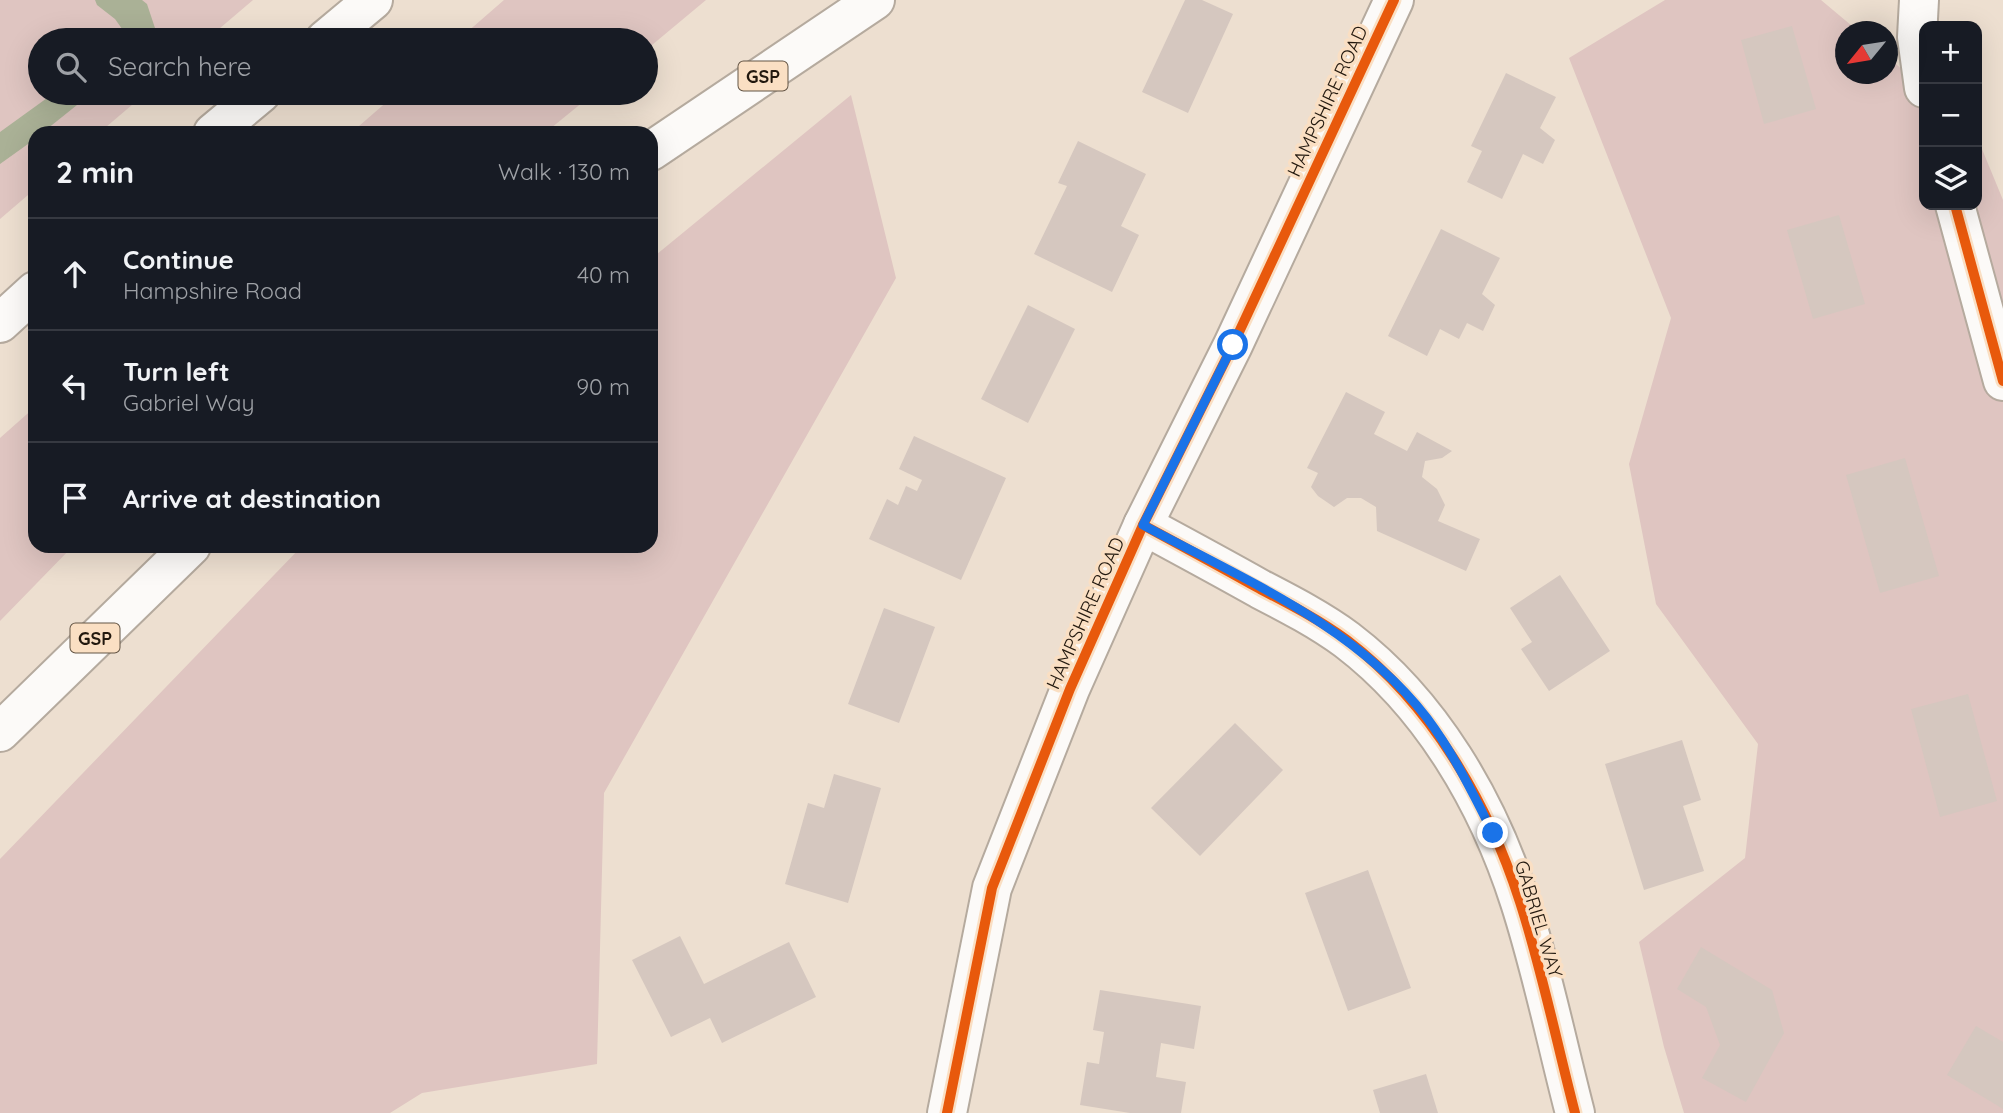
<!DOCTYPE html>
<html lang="en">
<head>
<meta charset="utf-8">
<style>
  :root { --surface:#171b24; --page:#242831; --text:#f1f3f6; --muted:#9ea1a6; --line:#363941 }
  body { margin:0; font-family:Quicksand,sans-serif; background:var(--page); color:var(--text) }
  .controls { position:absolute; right:21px; top:21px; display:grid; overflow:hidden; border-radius:14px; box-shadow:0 7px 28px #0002 }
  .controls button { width:63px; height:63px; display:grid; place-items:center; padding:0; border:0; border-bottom:2px solid var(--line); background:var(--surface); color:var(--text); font:35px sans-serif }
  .compass { position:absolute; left:1835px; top:21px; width:63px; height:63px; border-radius:50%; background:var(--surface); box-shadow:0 7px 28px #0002; rotate:240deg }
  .stop { position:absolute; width:21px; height:21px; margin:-16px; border:5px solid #1a73e8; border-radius:50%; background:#fff }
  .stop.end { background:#1a73e8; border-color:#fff; box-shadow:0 2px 7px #0008 }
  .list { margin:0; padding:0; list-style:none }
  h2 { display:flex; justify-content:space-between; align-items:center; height:91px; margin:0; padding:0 28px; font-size:30px }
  h2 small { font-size:23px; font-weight:400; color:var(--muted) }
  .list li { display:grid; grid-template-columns:46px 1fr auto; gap:21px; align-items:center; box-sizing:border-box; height:112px; padding:0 28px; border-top:2px solid var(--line) }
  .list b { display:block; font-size:26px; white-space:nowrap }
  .list p { margin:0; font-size:23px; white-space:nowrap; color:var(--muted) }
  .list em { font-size:23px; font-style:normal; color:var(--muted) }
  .icon { flex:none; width:38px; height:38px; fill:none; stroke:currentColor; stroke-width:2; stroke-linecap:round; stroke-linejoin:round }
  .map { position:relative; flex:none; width:2003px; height:1113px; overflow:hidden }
  .search { position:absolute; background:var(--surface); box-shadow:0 7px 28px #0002; left:28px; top:28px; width:630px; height:77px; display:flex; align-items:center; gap:18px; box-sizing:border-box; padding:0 24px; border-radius:38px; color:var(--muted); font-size:26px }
  .panel { position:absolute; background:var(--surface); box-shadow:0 7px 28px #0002; left:28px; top:126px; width:630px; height:427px; border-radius:21px }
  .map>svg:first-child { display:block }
  .green { fill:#dfc5c1 }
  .water { fill:#aab196 }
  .building { fill:#d5c7bf }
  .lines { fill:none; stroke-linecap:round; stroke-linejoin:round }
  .minor-casing { stroke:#b5aa9e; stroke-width:42 }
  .highway-casing { stroke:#b5aa9e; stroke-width:42 }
  .minor { stroke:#fcfaf8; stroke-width:38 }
  .highway { stroke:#fcfaf8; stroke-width:38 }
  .cycleway-casing { stroke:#fadfc3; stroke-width:15 }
  .cycleway { stroke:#e8590c; stroke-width:10 }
  .route { stroke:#1a73e8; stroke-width:9 }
  .labels { text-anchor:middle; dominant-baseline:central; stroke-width:7; stroke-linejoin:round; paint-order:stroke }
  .shield { fill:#fadfc3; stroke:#635444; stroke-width:2 }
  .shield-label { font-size:18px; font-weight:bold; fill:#22180e }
  .street-label { font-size:19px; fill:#22180e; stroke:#fadfc3 }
</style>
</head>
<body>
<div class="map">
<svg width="2003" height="1113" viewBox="0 0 2003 1113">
  <rect width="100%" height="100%" fill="#eddfd0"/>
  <!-- green -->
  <g class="green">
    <polygon points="0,0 253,0 206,40 40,40 40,93 146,93 99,133 35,133 35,189 0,219"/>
    <polygon points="504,0 706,0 646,50 646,40 458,40"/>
    <polygon points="1665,0 1821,0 1858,31 1846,32 1846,74 1888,74 1888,57 1924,89 1924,205 1977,205 1977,137 2003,200 2003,1113 1684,1113 1664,1047 1639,942 1745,858 1758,744 1656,604 1629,464 1671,318 1569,58"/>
    <polygon points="397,93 594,93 545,133 351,133"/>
    <polygon points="851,95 896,278 604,793 597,1064 422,1093 390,1113 0,1113 0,859 302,546 651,546 651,259"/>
    <polygon points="35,407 35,546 73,546 0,621 0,438"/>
  </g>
  <!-- water -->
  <g class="water">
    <polygon points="95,0 142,0 147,4 157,34 152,40 120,40 125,33 115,19 97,5"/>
    <polygon points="54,93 92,93 42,133 35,133 35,139 0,164 0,132"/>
  </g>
  <!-- building -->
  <g class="building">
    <polygon points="1185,0 1202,0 1233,14 1188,113 1142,92"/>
    <polygon points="1792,26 1816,109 1764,124 1741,40"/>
    <polygon points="1506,73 1556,97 1540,128 1555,140 1543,164 1523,154 1502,199 1467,182 1482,151 1471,146"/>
    <polygon points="1078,141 1146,174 1121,226 1139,235 1112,292 1034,254 1067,186 1058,183"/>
    <polygon points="1839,215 1865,304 1813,319 1787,230"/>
    <polygon points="1441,229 1500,258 1482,294 1495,305 1483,331 1467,323 1459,339 1440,329 1427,356 1388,336"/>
    <polygon points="1028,305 1075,329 1028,423 981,399"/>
    <polygon points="1346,392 1385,412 1374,434 1407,451 1417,432 1452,451 1442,458 1425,461 1422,477 1437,489 1445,505 1438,521 1480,539 1466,571 1377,531 1376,507 1361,498 1347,498 1334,507 1318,496 1311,487 1318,473 1307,468"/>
    <polygon points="914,436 1006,478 961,580 869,539 887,499 898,505 906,486 917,491 922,480 899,469"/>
    <polygon points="1905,458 1939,576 1880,593 1846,475"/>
    <polygon points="1560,575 1610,651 1549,691 1521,649 1532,642 1510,608"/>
    <polygon points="884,608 935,627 899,723 848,704"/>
    <polygon points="1968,694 1997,801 1940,817 1911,709"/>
    <polygon points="1235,723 1283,770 1200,856 1151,808"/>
    <polygon points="1682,740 1701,800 1683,806 1704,871 1644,890 1605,764"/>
    <polygon points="834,774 881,788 848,903 785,884 808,803 824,808"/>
    <polygon points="1368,870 1411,988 1348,1011 1305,893"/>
    <polygon points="680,936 704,984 789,942 816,997 722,1043 710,1018 671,1037 632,960"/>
    <polygon points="1701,947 1772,990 1784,1033 1746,1102 1702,1078 1720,1045 1706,1007 1677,989"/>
    <polygon points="1100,990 1201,1006 1194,1049 1161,1043 1156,1077 1186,1082 1181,1113 1130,1113 1080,1105 1087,1062 1099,1064 1104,1032 1093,1030"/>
    <polygon points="1976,1026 2003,1042 2003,1109 1947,1075"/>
    <polygon points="1426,1074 1438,1113 1380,1113 1373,1090"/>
  </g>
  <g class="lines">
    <!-- minor casing -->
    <g class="minor-casing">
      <g id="minor">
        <polyline points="1919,0 1917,37 1924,88"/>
        <polyline points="1955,205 2003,381"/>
        <path d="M1143 525C1182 546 1221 567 1260 589 1289 604 1320 620 1347 640 1431 704 1488 802 1520 902 1542 970 1557 1044 1575 1113"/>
        <polyline points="947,1113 992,888 1070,689 1143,525 1233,345 1394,0"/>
      </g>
    </g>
    <!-- highway casing -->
    <g class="highway-casing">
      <g id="highway">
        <polyline points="325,40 373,0"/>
        <polyline points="213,133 261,93"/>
        <polyline points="651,151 875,0"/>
        <polyline points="0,323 35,291"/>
        <polyline points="0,732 191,546"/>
      </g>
    </g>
    <!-- minor -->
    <use href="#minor" class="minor"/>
    <!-- highway -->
    <use href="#highway" class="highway"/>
    <!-- cycleway casing -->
    <g class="cycleway-casing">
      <g id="cycleway">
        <polyline points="1955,205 2003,381"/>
        <path d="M1143 525C1182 546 1221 567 1260 589 1289 604 1320 620 1347 640 1431 704 1488 802 1520 902 1542 970 1557 1044 1575 1113"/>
        <polyline points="947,1113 992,888 1070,689 1143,525 1233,345 1394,0"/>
      </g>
    </g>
    <!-- cycleway -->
    <use href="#cycleway" class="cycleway"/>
  </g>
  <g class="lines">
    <!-- route -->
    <path class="route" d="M1233 345 1143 525C1243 579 1356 626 1427 718 1454 754 1473 794 1493 833"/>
  </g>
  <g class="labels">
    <!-- shield labels -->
    <g class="shield">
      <rect x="738.5" y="61.5" width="49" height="29" rx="5"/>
      <rect x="70.5" y="623.5" width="49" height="29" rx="5"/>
    </g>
    <g class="shield-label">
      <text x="763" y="76">GSP</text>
      <text x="95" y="638">GSP</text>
    </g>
    <!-- street labels -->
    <g class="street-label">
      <text transform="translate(1327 101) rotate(-65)">HAMPSHIRE ROAD</text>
      <text transform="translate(1085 613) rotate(-66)">HAMPSHIRE ROAD</text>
      <text transform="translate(1539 919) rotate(73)">GABRIEL WAY</text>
    </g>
  </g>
</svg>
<div class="controls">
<button>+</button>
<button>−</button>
<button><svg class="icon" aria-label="layers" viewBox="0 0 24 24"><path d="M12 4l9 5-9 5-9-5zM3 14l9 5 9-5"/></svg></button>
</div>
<svg class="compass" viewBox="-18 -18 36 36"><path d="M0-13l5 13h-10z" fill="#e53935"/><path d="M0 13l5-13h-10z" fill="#9ea1a6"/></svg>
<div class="stop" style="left:1233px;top:345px"></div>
<div class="stop end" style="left:1493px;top:833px"></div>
<div class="search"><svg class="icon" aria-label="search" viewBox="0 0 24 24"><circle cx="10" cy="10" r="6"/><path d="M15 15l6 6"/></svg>Search here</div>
<section class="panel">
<h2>2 min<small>Walk · 130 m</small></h2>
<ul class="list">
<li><svg class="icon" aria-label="ahead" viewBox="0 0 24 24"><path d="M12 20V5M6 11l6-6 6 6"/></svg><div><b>Continue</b><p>Hampshire Road</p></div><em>40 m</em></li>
<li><svg class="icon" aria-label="left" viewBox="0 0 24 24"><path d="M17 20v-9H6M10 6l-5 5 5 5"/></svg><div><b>Turn left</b><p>Gabriel Way</p></div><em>90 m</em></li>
<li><svg class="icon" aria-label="arrive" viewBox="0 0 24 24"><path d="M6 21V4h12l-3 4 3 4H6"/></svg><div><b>Arrive at destination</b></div></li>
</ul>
</section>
</div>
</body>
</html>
